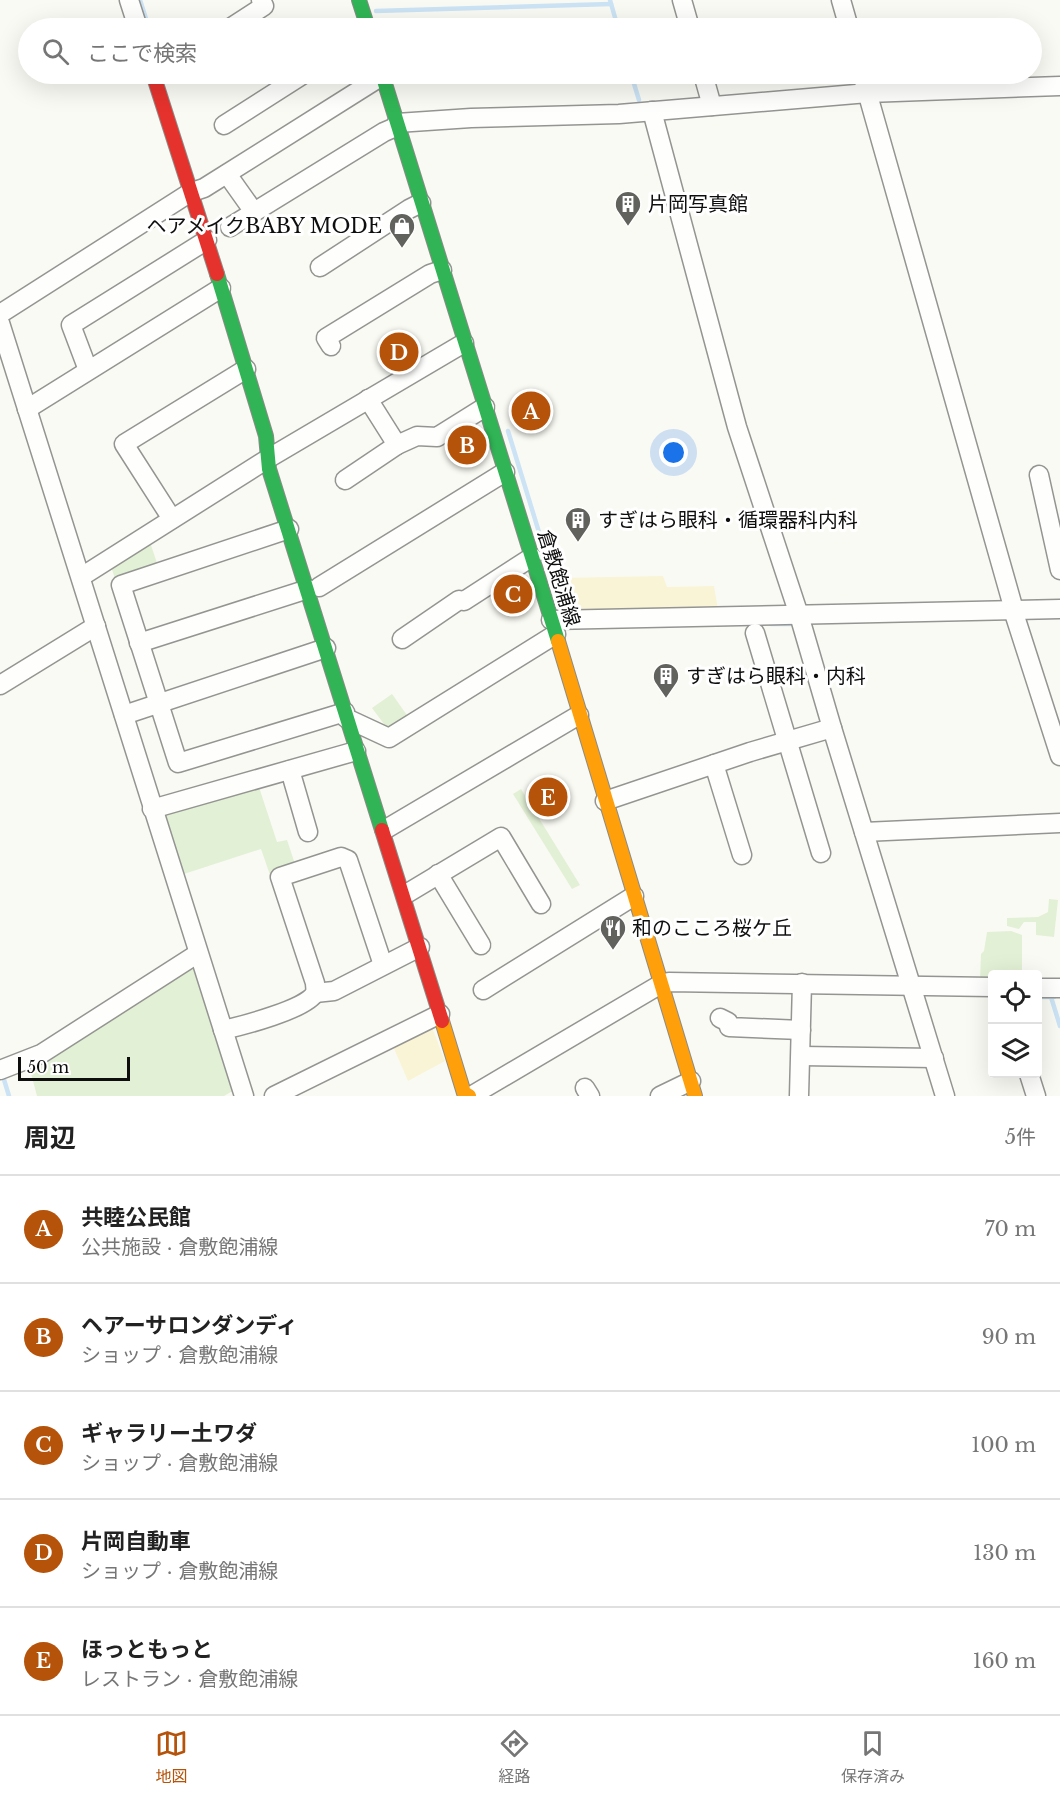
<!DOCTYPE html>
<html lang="ja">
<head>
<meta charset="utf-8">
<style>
  :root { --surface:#fff; --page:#f6f6f6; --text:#222; --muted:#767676; --line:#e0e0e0; --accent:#b45309 }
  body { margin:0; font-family:"Libre Baskerville","Noto Sans JP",serif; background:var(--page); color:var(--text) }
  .controls { position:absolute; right:18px; bottom:18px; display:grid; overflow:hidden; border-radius:6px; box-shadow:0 6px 24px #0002 }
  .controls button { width:54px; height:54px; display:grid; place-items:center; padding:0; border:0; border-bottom:2px solid var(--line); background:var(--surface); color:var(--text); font:30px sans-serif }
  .scale { position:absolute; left:18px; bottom:15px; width:112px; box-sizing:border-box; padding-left:6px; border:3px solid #0e0e0e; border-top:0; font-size:16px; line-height:21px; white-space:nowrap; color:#0e0e0e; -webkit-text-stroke:4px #fff; paint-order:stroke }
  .you { position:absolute; left:674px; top:453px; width:21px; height:21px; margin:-15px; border:4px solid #fff; border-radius:50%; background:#1a73e8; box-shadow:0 0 0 9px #1a73e833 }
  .badge { display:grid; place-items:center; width:39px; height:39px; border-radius:50%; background:var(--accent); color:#fff; font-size:20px; font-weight:700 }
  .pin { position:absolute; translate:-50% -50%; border:3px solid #fff; box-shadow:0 2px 6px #0006 }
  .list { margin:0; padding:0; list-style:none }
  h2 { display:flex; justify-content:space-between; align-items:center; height:78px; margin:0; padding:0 24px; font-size:26px }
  h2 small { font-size:20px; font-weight:400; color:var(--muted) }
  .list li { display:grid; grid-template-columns:39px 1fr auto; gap:18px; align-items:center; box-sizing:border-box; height:108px; padding:0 24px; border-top:2px solid var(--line) }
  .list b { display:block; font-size:22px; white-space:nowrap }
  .list p { margin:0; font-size:20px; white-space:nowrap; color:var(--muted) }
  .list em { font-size:20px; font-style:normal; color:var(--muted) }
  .icon { flex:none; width:33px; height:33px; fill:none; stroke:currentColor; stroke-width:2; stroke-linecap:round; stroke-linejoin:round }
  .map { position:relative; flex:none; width:1060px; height:1096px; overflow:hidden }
  .search { position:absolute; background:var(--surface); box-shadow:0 6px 24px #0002; left:18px; right:18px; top:18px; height:66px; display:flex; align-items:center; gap:15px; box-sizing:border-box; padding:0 21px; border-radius:33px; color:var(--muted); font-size:22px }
  .sheet { height:618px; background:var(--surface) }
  nav { display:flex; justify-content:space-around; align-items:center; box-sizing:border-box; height:84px; border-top:2px solid var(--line); background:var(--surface); font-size:16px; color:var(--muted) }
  nav a { display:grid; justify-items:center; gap:3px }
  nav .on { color:var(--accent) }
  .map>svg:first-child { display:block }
  .green { fill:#e2f0d5 }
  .sand { fill:#f9f4d6 }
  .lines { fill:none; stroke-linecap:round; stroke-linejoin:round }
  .stream { stroke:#cbe3f4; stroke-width:4.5 }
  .street-casing { stroke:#949492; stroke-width:21 }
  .fast-casing { stroke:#8b8b88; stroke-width:16 }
  .slow-casing { stroke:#8b8b88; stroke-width:16 }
  .jam-casing { stroke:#8b8b88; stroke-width:16 }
  .street { stroke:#fefefd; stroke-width:18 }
  .fast { stroke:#30b455; stroke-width:14 }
  .slow { stroke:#ff9f0a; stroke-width:14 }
  .jam { stroke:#e5322d; stroke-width:14 }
  .labels { text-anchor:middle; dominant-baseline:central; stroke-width:6; stroke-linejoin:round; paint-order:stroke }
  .poi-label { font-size:20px; fill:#0e0e0e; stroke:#fff; text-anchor:start }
  .street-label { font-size:20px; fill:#0e0e0e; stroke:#fff }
</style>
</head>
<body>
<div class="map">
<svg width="1060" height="1096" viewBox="0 0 1060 1096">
  <rect width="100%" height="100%" fill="#fafaf4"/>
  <!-- green -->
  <g class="green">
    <polygon points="150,542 158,566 116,581 111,567"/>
    <polygon points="392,694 409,718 396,728 387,728 372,708"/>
    <polygon points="258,784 277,842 287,840 296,867 270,875 261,849 184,874 165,813"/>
    <polygon points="521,789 580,885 572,889 513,794"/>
    <polygon points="1049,899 1058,900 1054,937 1036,935 1036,922 1024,922 1019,929 1007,926 1007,918 1038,917 1048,912"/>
    <polygon points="1011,931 1022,935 1022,974 992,975 992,980 980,980 981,954 984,951 987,932"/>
    <polygon points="190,967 198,970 236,1089 224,1096 37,1096 29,1066"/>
  </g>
  <!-- sand -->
  <g class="sand">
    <polygon points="663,576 667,587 714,586 718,610 571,612 565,607 557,578"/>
    <polygon points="431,1025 445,1061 408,1081 392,1044"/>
  </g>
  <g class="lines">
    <!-- stream -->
    <g class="stream">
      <polyline points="140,0 149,28"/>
      <polyline points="610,0 618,28"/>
      <polyline points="376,11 611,4"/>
      <polyline points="631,74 639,100"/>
      <polyline points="508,431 553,578"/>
      <polyline points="771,624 795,624"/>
      <polyline points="1038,997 1054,997"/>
      <polyline points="1051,997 1060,1026"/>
      <polyline points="2,1073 9,1096"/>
    </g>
    <!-- street casing -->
    <g class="street-casing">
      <g id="street">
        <polyline points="129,0 138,28"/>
        <polyline points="682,0 690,28"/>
        <polyline points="841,0 849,28"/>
        <polyline points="230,28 264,6 261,0"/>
        <polyline points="703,74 712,106"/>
        <polyline points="862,74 1014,610"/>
        <polyline points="652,111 737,427 799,615 832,728 945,1096"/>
        <polyline points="397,123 471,118 619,114 868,93 1060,86"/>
        <polyline points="224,125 304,74"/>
        <polyline points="227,174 254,212"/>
        <polyline points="195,191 204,188 382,76"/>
        <polyline points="230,227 384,132 398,126"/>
        <polyline points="320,267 409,209 421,203"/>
        <polyline points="0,314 191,192"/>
        <polyline points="0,323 244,1096"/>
        <polyline points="331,346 326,338 430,274 442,270"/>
        <polyline points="88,370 71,325 207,240"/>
        <polyline points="27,409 221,288"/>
        <polyline points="397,445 417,436 437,437 485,407"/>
        <polyline points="1039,475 1060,570"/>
        <polyline points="345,480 397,445 368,399"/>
        <polyline points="172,519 124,444 246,369"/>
        <polyline points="289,529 121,585 178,763 345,712"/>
        <polyline points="81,577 269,458 464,343"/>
        <polyline points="319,587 505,472"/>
        <polyline points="1013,610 1060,756"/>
        <polyline points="551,620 1060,609"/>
        <polyline points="755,633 821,853"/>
        <polyline points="402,639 459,600 464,601 532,557"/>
        <polyline points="139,643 308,589"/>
        <polyline points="0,685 96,626"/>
        <polyline points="124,715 326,648"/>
        <polyline points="346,718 389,738 556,634"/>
        <polyline points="714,764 742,855"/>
        <polyline points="290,770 308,832"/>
        <polyline points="605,801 750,752 832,728"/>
        <polyline points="152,809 356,751"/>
        <polyline points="386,829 579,715"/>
        <polyline points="864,832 1060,823"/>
        <polyline points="438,874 481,945"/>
        <polyline points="406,894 501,837 541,904"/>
        <polyline points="1038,988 1060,988"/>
        <polyline points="483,990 634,896"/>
        <polyline points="315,993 334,991 420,947"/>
        <polyline points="720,1018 728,1022 729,1027 801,1030"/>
        <path d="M223 1030C241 1026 307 1009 315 993 316 990 315 986 315 983L280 877 341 857 348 860 383 965"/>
        <polyline points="801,1056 934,1058"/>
        <polyline points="0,1070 41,1054 197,954"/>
        <polyline points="1029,1074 1036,1096"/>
        <polyline points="585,1088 590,1096"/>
        <polyline points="274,1096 440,1014"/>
        <polyline points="471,1096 661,984 669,982 992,987"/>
        <polyline points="660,1096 691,1081"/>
        <polyline points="799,1096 802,983"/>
      </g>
    </g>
    <!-- fast casing -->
    <g class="fast-casing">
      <g id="fast">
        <polyline points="359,0 368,28"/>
        <polyline points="382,74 558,641"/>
        <polyline points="217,274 266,436 269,469 382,830"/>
      </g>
    </g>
    <!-- slow casing -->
    <g class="slow-casing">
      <g id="slow">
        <polyline points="558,641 695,1096"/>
        <polyline points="442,1021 464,1093 469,1096"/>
      </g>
    </g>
    <!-- jam casing -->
    <g class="jam-casing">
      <g id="jam">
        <polyline points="153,74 217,274"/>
        <polyline points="382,830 442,1021"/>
      </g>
    </g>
    <!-- street -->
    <use href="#street" class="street"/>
    <!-- fast -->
    <use href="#fast" class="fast"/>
    <!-- slow -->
    <use href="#slow" class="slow"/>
    <!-- jam -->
    <use href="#jam" class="jam"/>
  </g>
  <!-- icons -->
  <defs>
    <g id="building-pin" transform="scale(1.35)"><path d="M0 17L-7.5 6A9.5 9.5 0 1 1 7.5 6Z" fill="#61615e" stroke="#fff"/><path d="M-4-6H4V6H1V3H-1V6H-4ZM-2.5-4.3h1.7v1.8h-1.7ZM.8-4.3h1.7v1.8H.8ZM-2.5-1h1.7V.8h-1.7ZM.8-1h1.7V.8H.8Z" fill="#fff"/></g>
    <g id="shop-pin" transform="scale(1.35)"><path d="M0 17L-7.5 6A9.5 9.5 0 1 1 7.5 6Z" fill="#61615e" stroke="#fff"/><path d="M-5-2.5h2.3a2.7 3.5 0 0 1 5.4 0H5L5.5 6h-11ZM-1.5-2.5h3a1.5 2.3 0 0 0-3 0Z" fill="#fff"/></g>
    <g id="restaurant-pin" transform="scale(1.35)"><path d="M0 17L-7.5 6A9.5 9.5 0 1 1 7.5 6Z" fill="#61615e" stroke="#fff"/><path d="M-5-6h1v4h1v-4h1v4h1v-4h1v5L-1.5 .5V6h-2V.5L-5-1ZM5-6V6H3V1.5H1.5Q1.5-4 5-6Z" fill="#fff"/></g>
  </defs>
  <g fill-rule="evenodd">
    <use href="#building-pin" x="628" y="204"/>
    <use href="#shop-pin" x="402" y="226"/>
    <use href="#building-pin" x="578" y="520"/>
    <use href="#building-pin" x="666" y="676"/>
    <use href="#restaurant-pin" x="613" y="928"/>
  </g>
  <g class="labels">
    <!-- poi labels -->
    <g class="poi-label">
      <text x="648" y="204">片岡写真館</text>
      <text x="382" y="226" text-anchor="end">ヘアメイクBABY MODE</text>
      <text x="598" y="520">すぎはら眼科・循環器科内科</text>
      <text x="686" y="676">すぎはら眼科・内科</text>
      <text x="632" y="928">和のこころ桜ケ丘</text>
    </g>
    <!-- street labels -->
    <g class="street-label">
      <text transform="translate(559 578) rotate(73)">倉敷飽浦線</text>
    </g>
  </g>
</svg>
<div class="controls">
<button><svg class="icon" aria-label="locate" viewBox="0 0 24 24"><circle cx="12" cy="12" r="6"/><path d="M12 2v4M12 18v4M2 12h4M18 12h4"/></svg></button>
<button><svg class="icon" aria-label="layers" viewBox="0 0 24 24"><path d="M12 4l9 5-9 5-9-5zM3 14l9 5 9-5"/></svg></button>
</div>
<div class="scale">50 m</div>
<div class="you"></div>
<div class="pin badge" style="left:531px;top:411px">A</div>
<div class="pin badge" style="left:467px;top:445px">B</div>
<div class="pin badge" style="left:513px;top:594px">C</div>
<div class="pin badge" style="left:399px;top:352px">D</div>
<div class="pin badge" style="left:548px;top:797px">E</div>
<div class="search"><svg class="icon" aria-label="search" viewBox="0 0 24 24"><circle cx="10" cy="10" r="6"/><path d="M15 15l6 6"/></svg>ここで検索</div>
</div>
<section class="sheet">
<h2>周辺<small>5件</small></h2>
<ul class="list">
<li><span class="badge">A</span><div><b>共睦公民館</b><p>公共施設 · 倉敷飽浦線</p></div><em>70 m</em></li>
<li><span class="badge">B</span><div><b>ヘアーサロンダンディ</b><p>ショップ · 倉敷飽浦線</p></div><em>90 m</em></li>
<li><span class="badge">C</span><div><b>ギャラリー土ワダ</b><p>ショップ · 倉敷飽浦線</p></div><em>100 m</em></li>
<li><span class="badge">D</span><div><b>片岡自動車</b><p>ショップ · 倉敷飽浦線</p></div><em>130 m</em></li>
<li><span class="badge">E</span><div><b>ほっともっと</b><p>レストラン · 倉敷飽浦線</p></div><em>160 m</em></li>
</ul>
</section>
<nav>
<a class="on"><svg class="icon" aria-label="map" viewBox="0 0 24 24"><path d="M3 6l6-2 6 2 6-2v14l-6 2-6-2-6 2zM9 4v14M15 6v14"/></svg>地図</a>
<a><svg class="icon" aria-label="directions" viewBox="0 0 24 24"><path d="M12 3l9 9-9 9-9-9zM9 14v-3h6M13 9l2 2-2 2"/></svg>経路</a>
<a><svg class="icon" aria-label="saved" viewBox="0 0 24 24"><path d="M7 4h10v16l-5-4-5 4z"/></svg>保存済み</a>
</nav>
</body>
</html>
